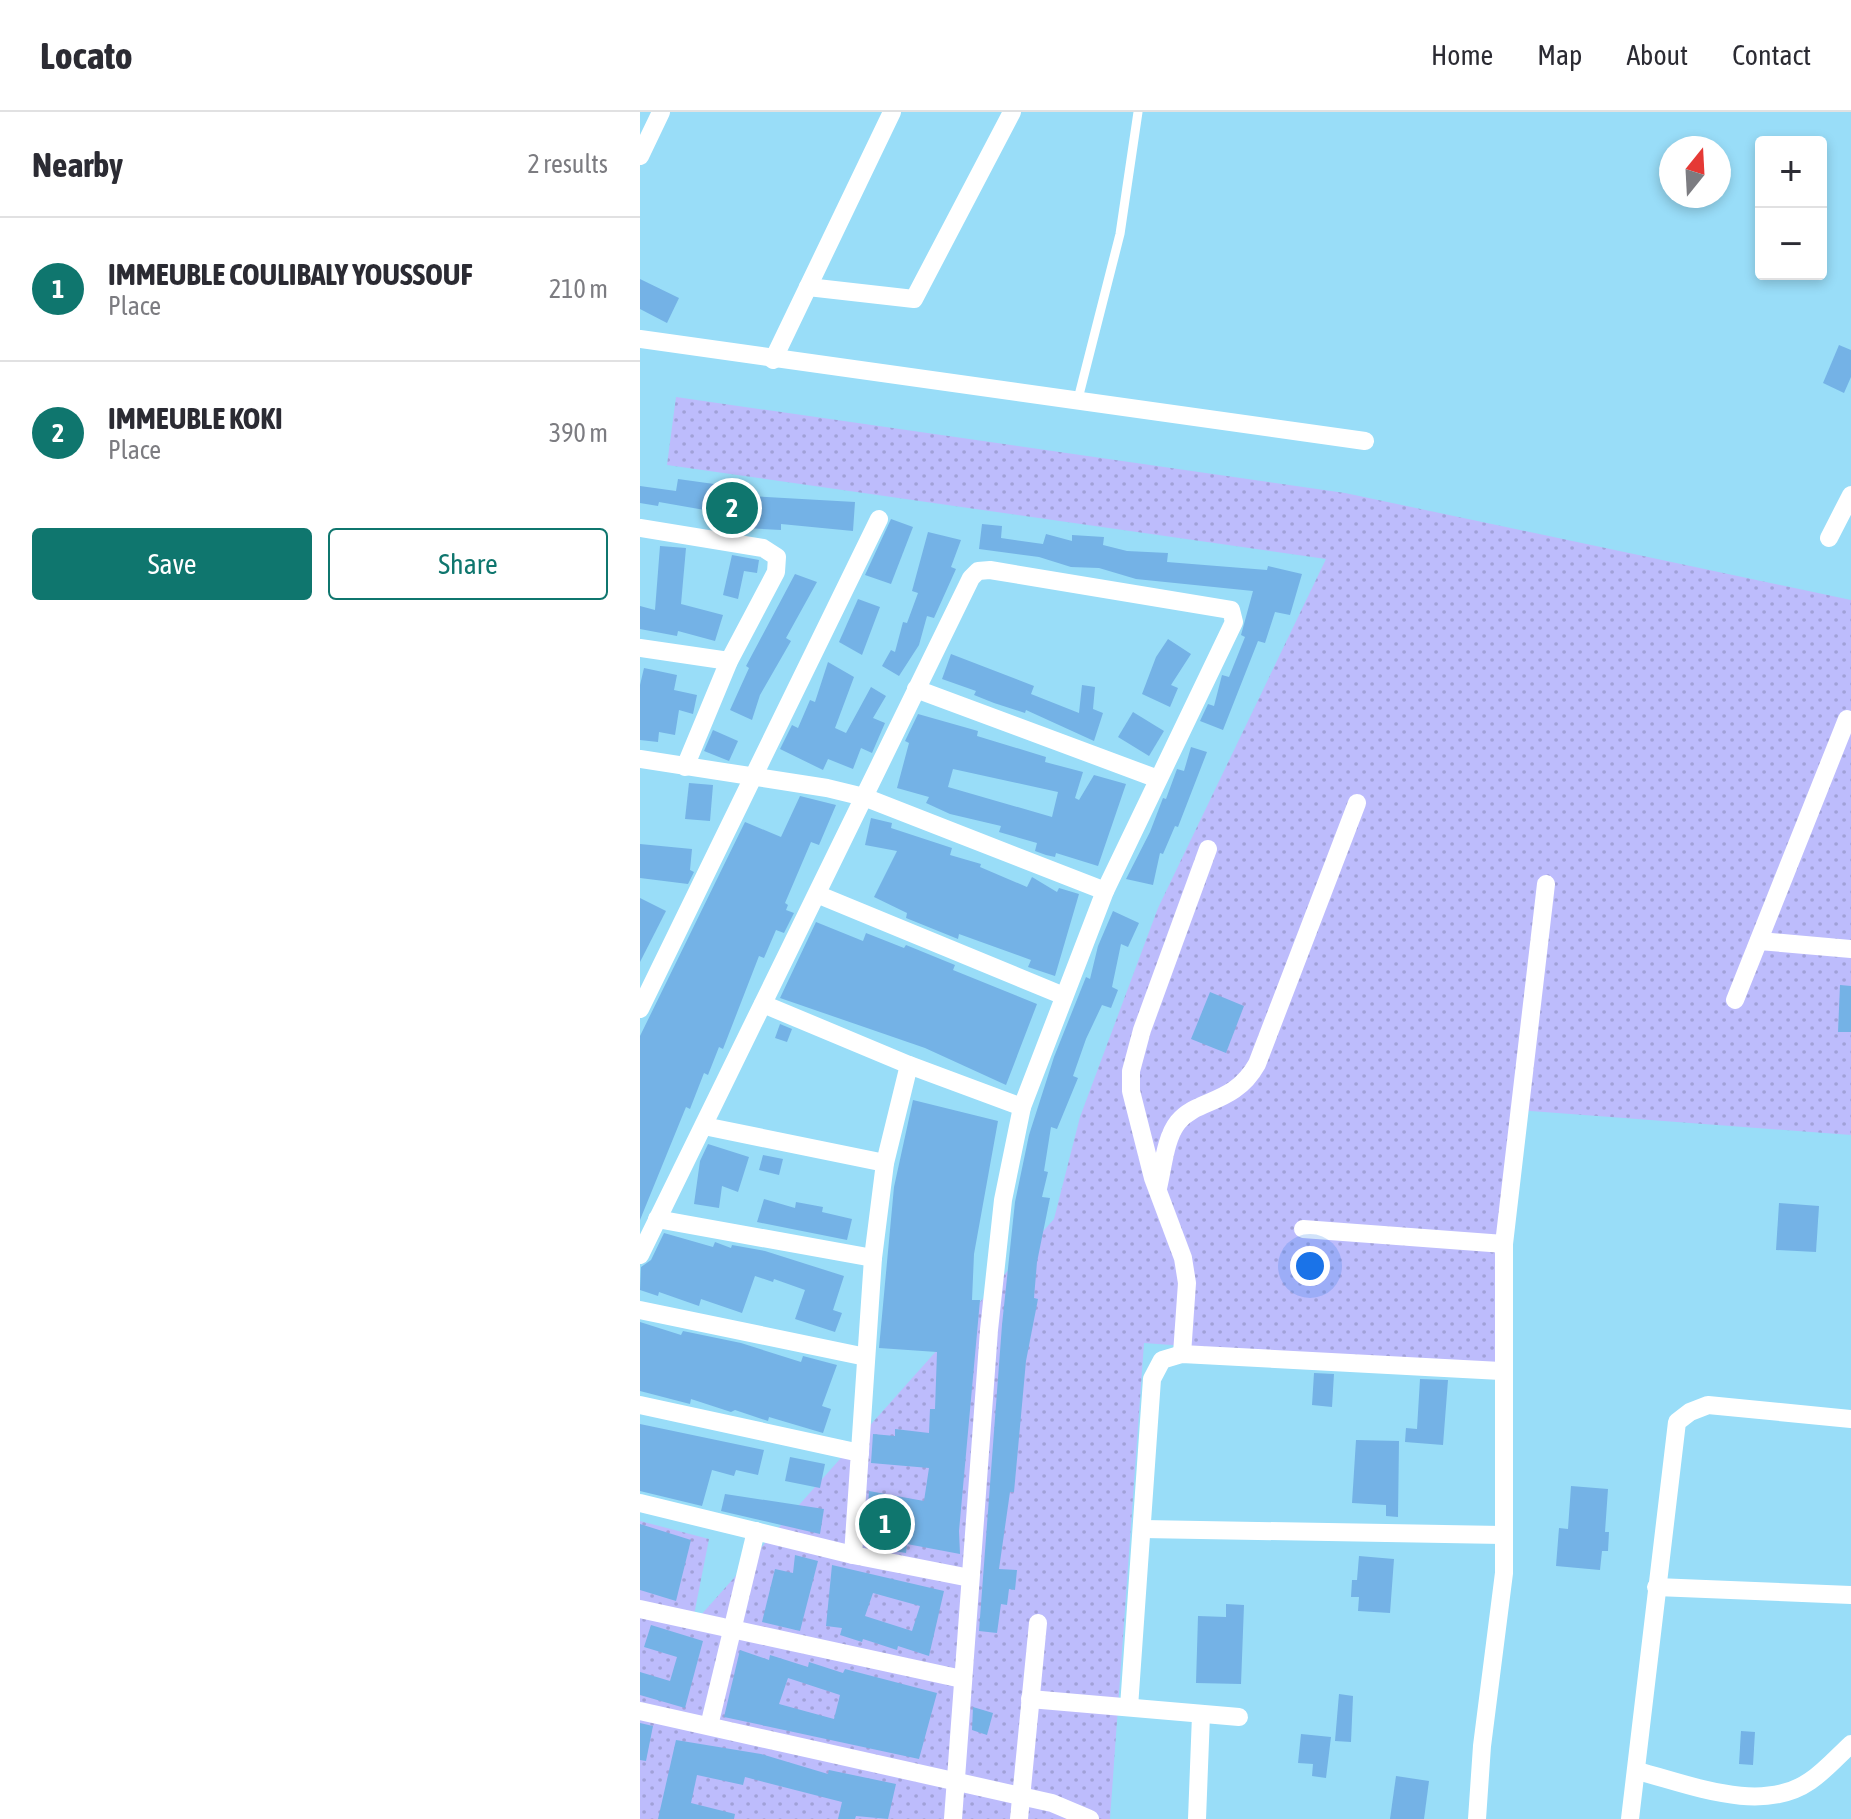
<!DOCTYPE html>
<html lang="en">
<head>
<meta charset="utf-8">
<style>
  :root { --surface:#fff; --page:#f7f7f7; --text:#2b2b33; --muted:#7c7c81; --line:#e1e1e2; --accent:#0f766e }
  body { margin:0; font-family:"Asap Condensed",sans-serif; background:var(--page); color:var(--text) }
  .controls { position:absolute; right:24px; top:24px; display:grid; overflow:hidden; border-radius:8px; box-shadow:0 4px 12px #0003 }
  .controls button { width:72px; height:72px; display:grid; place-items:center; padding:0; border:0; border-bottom:2px solid var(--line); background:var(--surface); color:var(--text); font:40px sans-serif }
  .compass { position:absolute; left:1019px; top:24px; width:72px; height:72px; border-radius:50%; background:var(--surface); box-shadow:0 4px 12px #0003; rotate:18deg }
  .you { position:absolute; left:670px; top:1154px; width:28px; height:28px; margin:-20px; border:6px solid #fff; border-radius:50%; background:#1a73e8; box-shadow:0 0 0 12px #1a73e833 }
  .badge { display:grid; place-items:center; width:52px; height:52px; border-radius:50%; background:var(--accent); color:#fff; font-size:26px; font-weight:700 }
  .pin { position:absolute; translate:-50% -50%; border:4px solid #fff; box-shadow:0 2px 8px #0006 }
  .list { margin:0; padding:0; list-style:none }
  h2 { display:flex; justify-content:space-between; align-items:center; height:104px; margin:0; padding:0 32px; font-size:34px }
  h2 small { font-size:26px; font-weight:400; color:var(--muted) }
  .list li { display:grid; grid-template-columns:52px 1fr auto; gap:24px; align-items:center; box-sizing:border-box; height:144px; padding:0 32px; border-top:2px solid var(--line) }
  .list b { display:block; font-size:30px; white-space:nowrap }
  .list p { margin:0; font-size:26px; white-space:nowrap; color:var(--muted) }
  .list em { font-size:26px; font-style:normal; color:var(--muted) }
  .actions { display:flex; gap:16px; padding:24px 32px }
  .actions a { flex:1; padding:18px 0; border:2px solid var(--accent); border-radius:8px; text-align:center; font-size:28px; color:var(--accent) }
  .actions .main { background:var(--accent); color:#fff }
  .map { position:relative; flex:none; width:1211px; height:1707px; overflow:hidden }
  header { display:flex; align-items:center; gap:48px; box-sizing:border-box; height:112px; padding:0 40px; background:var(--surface); border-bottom:2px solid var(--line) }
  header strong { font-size:38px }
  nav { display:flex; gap:44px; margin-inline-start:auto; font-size:28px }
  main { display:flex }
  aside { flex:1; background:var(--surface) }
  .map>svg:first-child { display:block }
  .grass { fill:url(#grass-dots) }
  .building { fill:#74b2e6; fill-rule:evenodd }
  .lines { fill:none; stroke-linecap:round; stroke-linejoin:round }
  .service { stroke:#fff; stroke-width:9 }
  .minor { stroke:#fff; stroke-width:18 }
</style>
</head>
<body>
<header>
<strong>Locato</strong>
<nav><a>Home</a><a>Map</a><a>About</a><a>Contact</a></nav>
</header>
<main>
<aside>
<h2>Nearby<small>2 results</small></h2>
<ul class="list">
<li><span class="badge">1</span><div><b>IMMEUBLE COULIBALY YOUSSOUF</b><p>Place</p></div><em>210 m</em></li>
<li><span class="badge">2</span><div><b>IMMEUBLE KOKI</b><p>Place</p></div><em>390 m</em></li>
</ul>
<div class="actions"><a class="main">Save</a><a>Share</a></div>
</aside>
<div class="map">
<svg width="1211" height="1707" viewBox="0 0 1211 1707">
  <defs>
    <pattern id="grass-dots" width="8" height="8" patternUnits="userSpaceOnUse" patternTransform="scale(2)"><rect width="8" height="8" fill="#bdbcfc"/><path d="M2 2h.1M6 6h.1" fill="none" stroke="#a1a1d8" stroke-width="1.8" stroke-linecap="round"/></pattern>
  </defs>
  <rect width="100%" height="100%" fill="#99ddf8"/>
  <!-- grass -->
  <polygon class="grass" points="36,285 705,381 1211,488 1211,1023 879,998 859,1257 504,1231 470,1707 0,1707 0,1409 69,1427 52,1513 414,1107 440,1005 518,796 686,447 27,353"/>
  <!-- building -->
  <g class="building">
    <polygon points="0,167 39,186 27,211 0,197"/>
    <polygon points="1199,233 1211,238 1211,265 1204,281 1183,271"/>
    <polygon points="38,367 110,377 109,384 215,390 213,419 141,412 141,418 104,416 103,419 74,414 76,400 19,390 18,394 0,391 0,374 36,379"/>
    <polygon points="251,407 273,415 251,472 225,463"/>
    <polygon points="342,412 362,414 361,426 403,432 406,422 432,429 432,423 464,425 463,433 487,439 528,441 527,450 627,458 628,454 662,462 650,503 635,500 625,531 618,529 583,618 560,609 568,592 574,594 582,563 589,565 605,525 601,523 613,479 496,467 459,456 431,455 399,445 339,437"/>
    <polygon points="288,420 321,428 311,455 316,457 294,506 287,504 279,533 259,564 242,554 251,538 255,540 263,510 267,511 278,481 272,479"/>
    <polygon points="20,434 46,436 41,492 83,503 75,529 38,519 37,524 0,517 0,494 15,498"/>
    <polygon points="92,443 119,448 117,461 104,459 98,487 83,483"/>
    <polygon points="155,462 177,470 146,526 151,529 120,583 112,608 90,598 109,556 106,554"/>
    <polygon points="218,487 240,495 222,543 199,530"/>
    <polygon points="528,527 551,542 531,573 538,576 530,595 502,582 516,545"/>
    <polygon points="311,542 394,574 391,582 439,601 442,573 455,575 453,597 463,601 454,629 386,598 385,601 354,591 334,583 336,579 302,567"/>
    <polygon points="188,550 214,565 195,616 206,621 231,575 246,584 233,606 245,611 232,641 221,636 213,657 188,647 183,658 140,637 152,613 158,616 170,588 175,590"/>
    <polygon points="4,556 37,563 34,578 57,583 53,602 39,598 35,623 19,620 18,630 0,628 0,573"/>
    <polygon points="493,600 524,619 509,644 478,625"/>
    <path d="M278 602 338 619 337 624 406 645 405 650 443 660 435 686 439 688 454 663 486 672 458 754 416 741 415 745 406 743 395 739 397 731 359 720 361 714 310 702 286 691 289 685 257 676 269 631 265 629ZM313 657 418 680 412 705 308 675Z"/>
    <polygon points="73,618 98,629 89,649 64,639"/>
    <polygon points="551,635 567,640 538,715 535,714 523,742 520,741 513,773 486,767 510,720 523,686 526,687 537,657 544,659"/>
    <polygon points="49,671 73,673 70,709 45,707"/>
    <polygon points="160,684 196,693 179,733 171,730 145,791 148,793 146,798 154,801 144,821 136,818 124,846 119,844 83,937 79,935 68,963 64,961 50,997 46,995 0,1108 0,924 105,710 141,725"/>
    <polygon points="231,706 252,711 251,716 312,736 310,743 341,752 340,755 387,775 392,765 417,780 419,776 439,782 415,864 388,855 391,848 319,822 318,827 266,806 267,801 234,785 257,739 225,733"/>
    <polygon points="0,732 52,737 50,758 54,760 48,772 0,766"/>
    <polygon points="0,786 26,799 0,850"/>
    <polygon points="473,799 499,811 488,835 481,832 472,875 478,878 471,896 462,893 446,927 433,964 438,966 417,1017 411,1015 404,1059 408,1060 402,1085 410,1086 397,1150 394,1186 398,1187 386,1249 374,1380 370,1380 359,1457 377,1458 375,1478 369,1477 367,1493 361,1492 357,1521 339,1519 362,1213 375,1090 389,1023 414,945 446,865 450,867 458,834"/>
    <polygon points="176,810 223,829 226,821 264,836 266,833 315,853 313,858 397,892 366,973 285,936 140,886"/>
    <polygon points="1200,873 1211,874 1211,920 1198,920"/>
    <polygon points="570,880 604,894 586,941 551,927"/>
    <polygon points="140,912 152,917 147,930 135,926"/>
    <polygon points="273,988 358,1009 334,1142 332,1188 340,1188 319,1419 320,1442 267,1432 266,1441 248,1438 249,1432 226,1429 229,1379 284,1389 289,1356 231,1351 233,1322 255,1324 255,1317 289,1321 290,1297 295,1297 297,1240 239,1236 254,1075"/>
    <polygon points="68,1032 109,1045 98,1080 82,1074 79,1096 54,1092 60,1049"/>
    <polygon points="123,1043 143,1047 139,1063 119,1058"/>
    <polygon points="124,1087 155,1096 156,1090 183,1095 182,1100 212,1107 207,1128 117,1110"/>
    <polygon points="1139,1091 1179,1094 1176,1140 1136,1138"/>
    <polygon points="24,1121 73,1135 75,1130 91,1136 92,1133 125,1139 204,1164 193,1198 202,1201 195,1220 155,1207 165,1178 134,1167 133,1170 115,1164 102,1201 61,1187 59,1194 19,1180 18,1184 0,1178 1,1155 11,1148"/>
    <polygon points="0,1210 41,1223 43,1219 101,1231 161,1250 163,1244 197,1253 182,1294 191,1297 183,1321 129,1305 128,1309 95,1298 91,1300 51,1287 50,1292 0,1279"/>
    <polygon points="674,1261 694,1262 692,1295 672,1293"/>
    <polygon points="780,1267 808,1268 803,1333 765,1330 766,1316 777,1317"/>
    <polygon points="0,1312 124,1338 118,1363 96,1358 94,1364 72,1358 62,1394 0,1379"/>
    <polygon points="716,1328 759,1329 758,1405 746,1404 746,1393 712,1391"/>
    <polygon points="150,1345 185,1352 180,1376 145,1369"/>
    <polygon points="931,1374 968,1377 965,1420 969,1420 968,1439 962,1439 960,1458 916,1454 919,1416 928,1417"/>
    <polygon points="85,1382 184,1397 180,1422 81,1399"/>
    <polygon points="0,1412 51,1428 36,1489 0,1478"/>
    <polygon points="155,1443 178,1449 160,1519 122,1510 135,1457 153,1461"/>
    <polygon points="719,1444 754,1447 750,1501 718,1499 719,1485 711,1485 712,1468 717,1468"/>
    <path d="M192 1453 304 1479 289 1544 258 1534 257 1538 223 1527 222 1530 200 1523 202 1516 186 1514ZM233 1481 280 1494 272 1519 225 1504Z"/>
    <polygon points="586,1492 604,1493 601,1572 556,1571 558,1504 586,1505"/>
    <polygon points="11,1513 63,1529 45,1596 0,1583 0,1560 30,1569 37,1545 4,1535"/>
    <path d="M100 1538 129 1548 130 1543 168 1555 169 1550 203 1561 205 1557 297 1581 279 1647 84 1605ZM148 1566 200 1583 194 1607 139 1592Z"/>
    <polygon points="699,1582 713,1584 711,1630 695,1629"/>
    <polygon points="333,1595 353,1601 347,1623 332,1618"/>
    <polygon points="0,1611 13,1614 6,1649 0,1648"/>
    <polygon points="1101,1619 1115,1620 1113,1653 1099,1652"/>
    <polygon points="661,1622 691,1625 686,1666 672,1664 673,1652 658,1651"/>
    <polygon points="36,1628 121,1642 188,1662 189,1658 256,1672 248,1707 216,1704 215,1707 198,1707 202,1690 105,1665 103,1673 57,1663 51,1691 95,1702 94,1707 18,1707"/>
    <polygon points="756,1664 789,1669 784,1707 750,1707"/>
  </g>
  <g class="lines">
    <!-- service -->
    <polyline class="service" points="438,287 480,122 498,0"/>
    <!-- minor -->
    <g class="minor">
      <polyline points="0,44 21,0"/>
      <polyline points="168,175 274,187 372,0"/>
      <polyline points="0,227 725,329"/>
      <polyline points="133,248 252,0"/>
      <polyline points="0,416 123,436 137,445 136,460 89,549 45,655"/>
      <polyline points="1189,426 1211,383"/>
      <polyline points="0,536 89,549"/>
      <polyline points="276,577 518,667"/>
      <polyline points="0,647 187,676 224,685 465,779"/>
      <polyline points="179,783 424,884"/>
      <polyline points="1119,829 1211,837"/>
      <polyline points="1095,888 1207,607"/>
      <polyline points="123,892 269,953 382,995"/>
      <polyline points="0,897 239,407"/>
      <polyline points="64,1014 245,1051"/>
      <path d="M518 1076C523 1056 525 1026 538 1010 558 986 594 993 617 952L717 691"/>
      <polyline points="17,1107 233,1146"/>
      <polyline points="663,1117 864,1132"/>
      <polyline points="0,1143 331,466 338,459 350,458 591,498 594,510 465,779 382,995 363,1088 349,1218 313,1707"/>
      <polyline points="0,1198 226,1245"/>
      <polyline points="542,1242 547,1171 543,1146 513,1066 491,979 491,959 502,918 568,737"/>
      <polyline points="0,1293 220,1341"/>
      <polyline points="0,1391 213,1443 330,1466"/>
      <polyline points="503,1417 863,1423"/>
      <polyline points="213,1443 233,1146 245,1051 269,953"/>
      <polyline points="1016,1475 1211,1483"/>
      <polyline points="0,1497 322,1567"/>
      <polyline points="390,1587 599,1605"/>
      <polyline points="489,1595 512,1267 522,1248 542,1242 861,1259"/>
      <polyline points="0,1599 412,1691 450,1707"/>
      <polyline points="69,1614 116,1419"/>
      <path d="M997 1659C1049 1672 1121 1703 1170 1669 1185 1659 1198 1644 1211 1632"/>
      <polyline points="379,1707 398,1511"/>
      <polyline points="557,1707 561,1603"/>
      <polyline points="837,1707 842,1634 864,1461 864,1132 906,772"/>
      <polyline points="990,1707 1037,1310 1050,1300 1068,1293 1211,1307"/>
    </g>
  </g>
</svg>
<div class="controls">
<button>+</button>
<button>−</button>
</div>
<svg class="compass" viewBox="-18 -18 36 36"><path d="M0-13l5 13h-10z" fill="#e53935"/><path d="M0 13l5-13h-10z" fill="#7c7c81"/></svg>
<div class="you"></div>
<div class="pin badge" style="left:245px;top:1412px">1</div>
<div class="pin badge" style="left:92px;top:396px">2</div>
</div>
</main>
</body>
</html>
